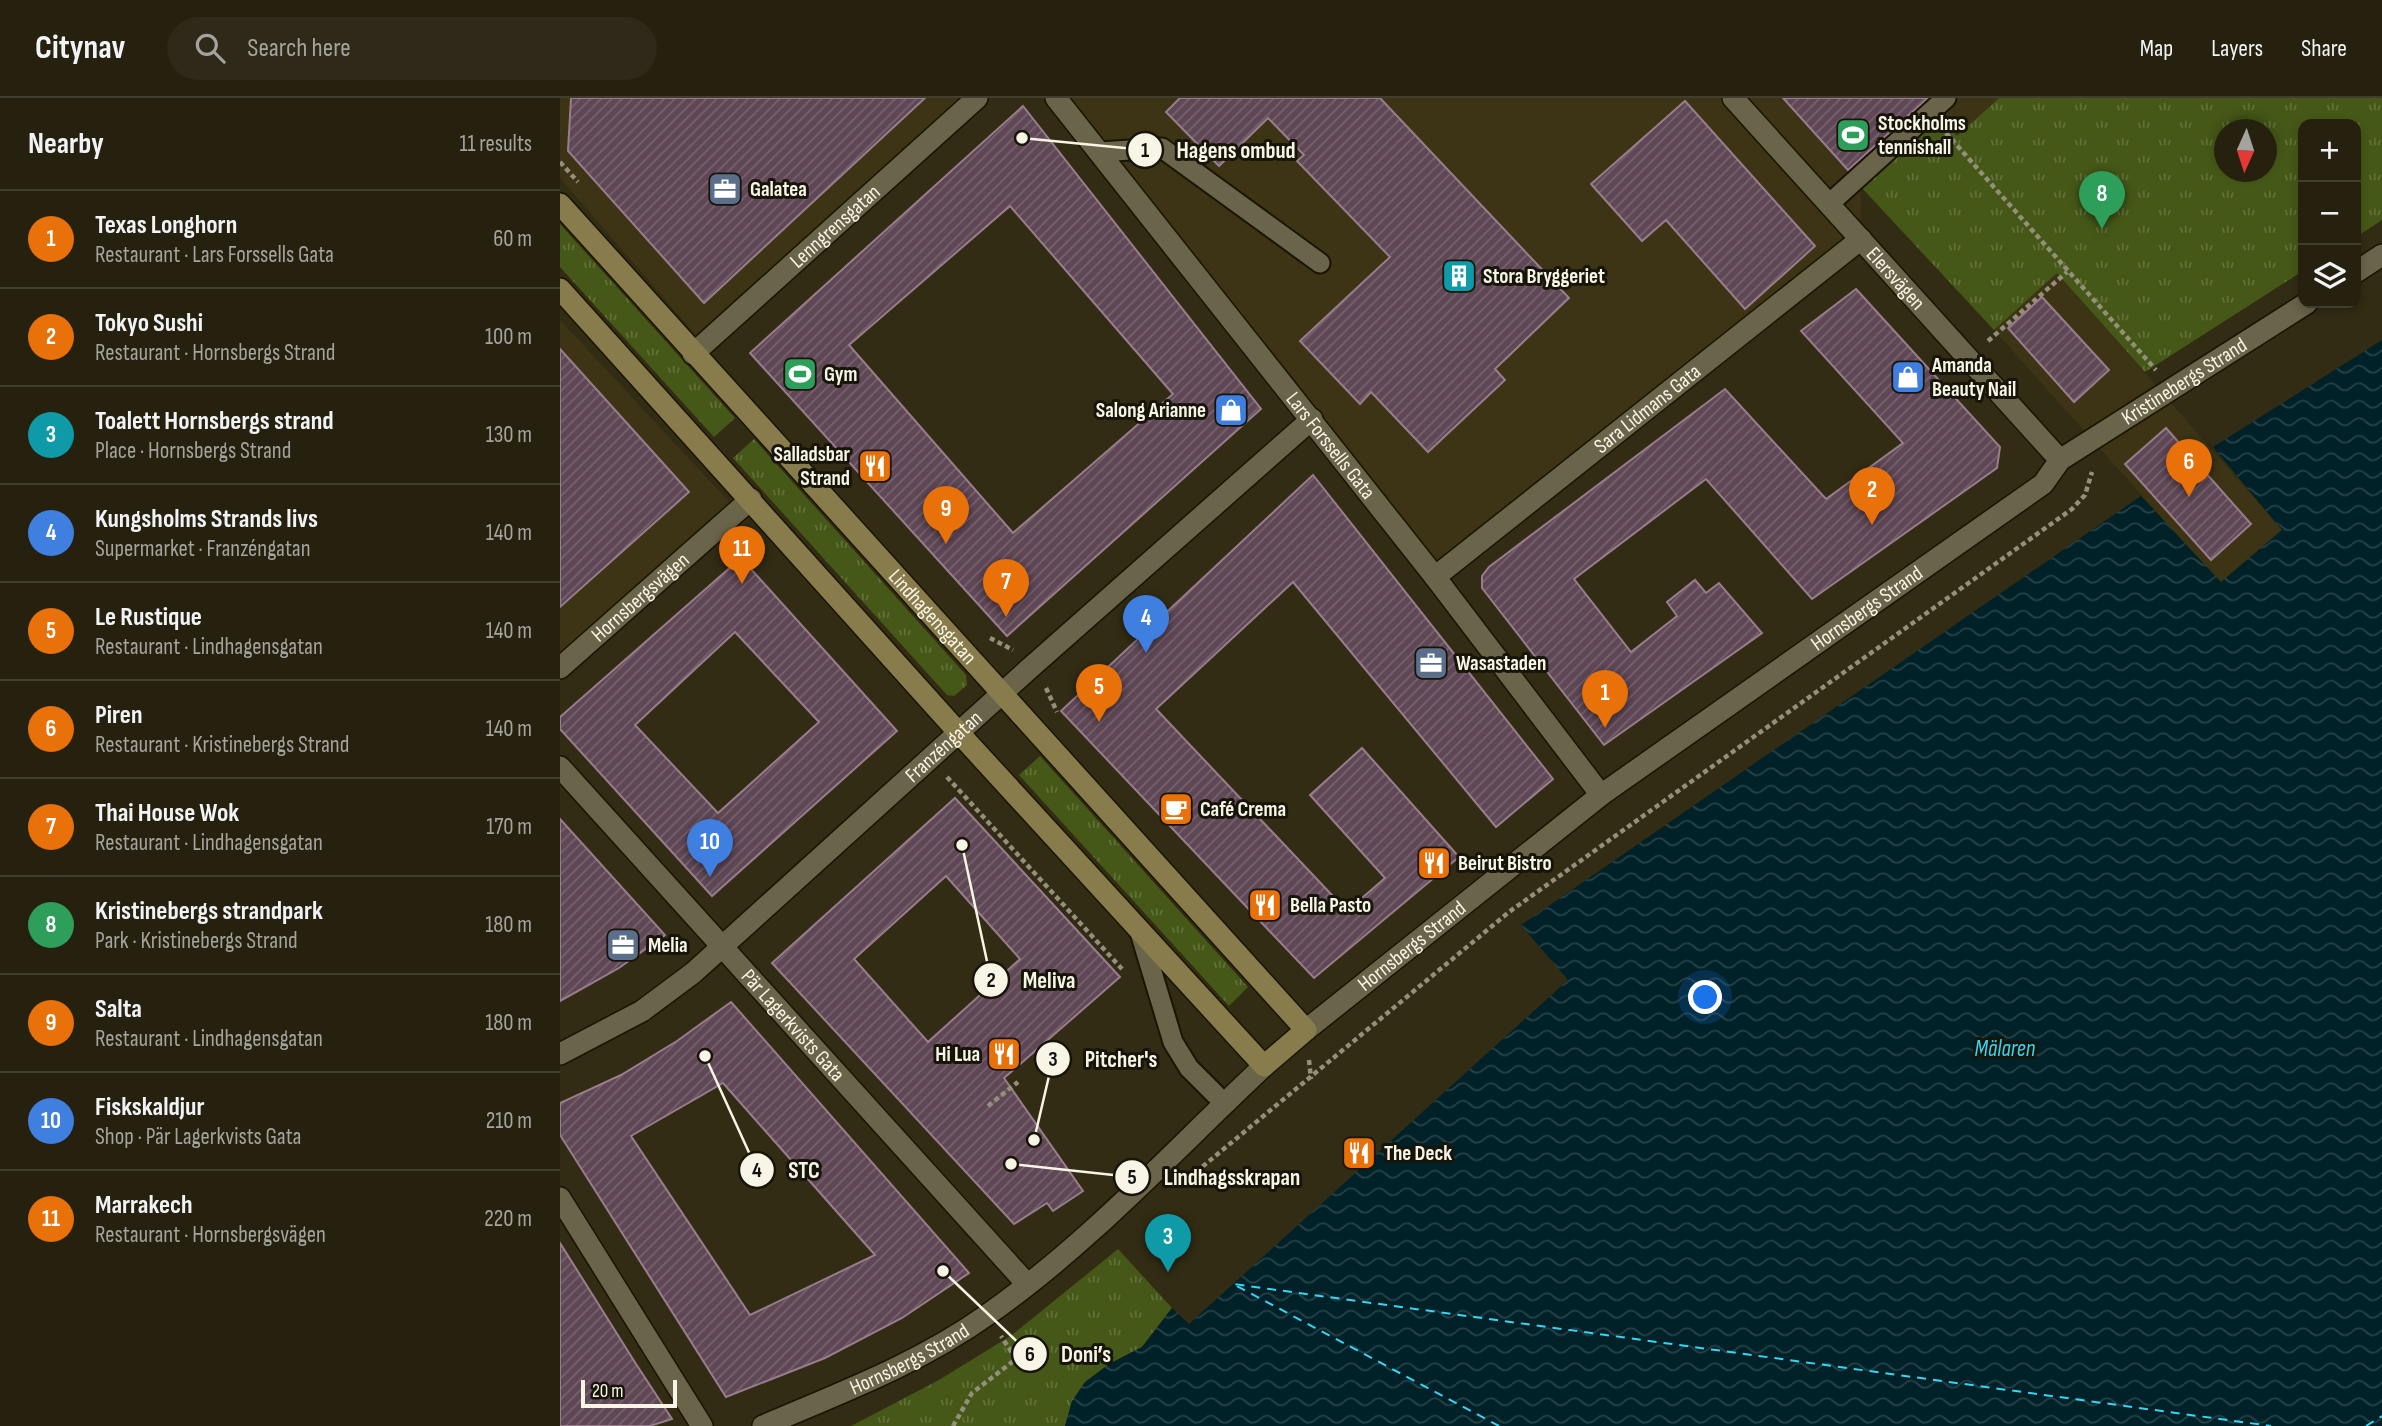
<!DOCTYPE html>
<html lang="en">
<head>
<meta charset="utf-8">
<style>
  :root { --surface:#26210f; --page:#2e2918; --text:#f1f3f6; --muted:#a4a39e; --line:#423e2f; --accent:#55cec4 }
  body { margin:0; font-family:"Sofia Sans Condensed",sans-serif; background:var(--page); color:var(--text) }
  .controls { position:absolute; right:21px; top:21px; display:grid; overflow:hidden; border-radius:14px; box-shadow:0 4px 10px #0003 }
  .controls button { width:63px; height:63px; display:grid; place-items:center; padding:0; border:0; border-bottom:2px solid var(--line); background:var(--surface); color:var(--text); font:35px sans-serif }
  .compass { position:absolute; left:1654px; top:21px; width:63px; height:63px; border-radius:50%; background:var(--surface); box-shadow:0 4px 10px #0003; rotate:183deg }
  .scale { position:absolute; left:21px; bottom:18px; width:96px; box-sizing:border-box; padding-left:7px; border:4px solid #f9f5e6; border-top:0; font-size:19px; line-height:24px; white-space:nowrap; color:#f9f5e6; -webkit-text-stroke:5px #17150a; paint-order:stroke }
  .you { position:absolute; left:1146px; top:900px; width:24px; height:24px; margin:-18px; border:5px solid #fff; border-radius:50%; background:#1a73e8; box-shadow:0 0 0 10px #1a73e833 }
  .badge { display:grid; place-items:center; width:46px; height:46px; border-radius:50%; background:var(--accent); color:#fff; font-size:23px; font-weight:700 }
  .pin { position:absolute; translate:-50% -58px; filter:drop-shadow(0 2px 4px #0008) }
  .pin::after { content:''; position:absolute; top:37px; width:24px; height:21px; background:inherit; clip-path:polygon(0 0,100% 0,50% 100%) }
  .list { margin:0; padding:0; list-style:none }
  h2 { display:flex; justify-content:space-between; align-items:center; height:91px; margin:0; padding:0 28px; font-size:30px }
  h2 small { font-size:23px; font-weight:400; color:var(--muted) }
  .list li { display:grid; grid-template-columns:46px 1fr auto; gap:21px; align-items:center; box-sizing:border-box; height:98px; padding:0 28px; border-top:2px solid var(--line) }
  .list b { display:block; font-size:26px; white-space:nowrap }
  .list p { margin:0; font-size:23px; white-space:nowrap; color:var(--muted) }
  .list em { font-size:23px; font-style:normal; color:var(--muted) }
  .icon { flex:none; width:38px; height:38px; fill:none; stroke:currentColor; stroke-width:2; stroke-linecap:round; stroke-linejoin:round }
  .map { position:relative; flex:none; width:1822px; height:1328px; overflow:hidden }
  header { display:flex; align-items:center; gap:42px; box-sizing:border-box; height:98px; padding:0 35px; background:var(--surface); border-bottom:2px solid var(--line) }
  header strong { font-size:33px }
  nav { display:flex; gap:38px; margin-inline-start:auto; font-size:24px }
  .search { width:490px; height:63px; background:var(--page); display:flex; align-items:center; gap:18px; box-sizing:border-box; padding:0 24px; border-radius:38px; color:var(--muted); font-size:26px }
  main { display:flex }
  aside { flex:1; background:var(--surface) }
  .map>svg:first-child { display:block }
  .built { fill:#3c3414 }
  .grass { fill:url(#grass-tufts); fill-rule:evenodd }
  .water { fill:url(#water-waves) }
  .lines { fill:none; stroke-linecap:round; stroke-linejoin:round }
  .ferry { stroke:#35d5f5; stroke-width:2; stroke-dasharray:9 7; stroke-linecap:butt }
  .building { fill:url(#building-hatch); stroke:#987d8d; stroke-width:2; fill-rule:evenodd }
  .lane-casing { stroke:#1a1400; stroke-width:23 }
  .street-casing { stroke:#1a1400; stroke-width:24 }
  .secondary-casing { stroke:#1a1400; stroke-width:24 }
  .path { stroke:#948f7b; stroke-width:4.5; stroke-dasharray:5 3.5; stroke-linecap:butt }
  .lane { stroke:#6a644a; stroke-width:19 }
  .street { stroke:#6a644a; stroke-width:21 }
  .secondary { stroke:#887c4c; stroke-width:21 }
  .labels { text-anchor:middle; dominant-baseline:central; stroke-width:6; stroke-linejoin:round; paint-order:stroke }
  .poi-label { font-size:21px; font-weight:bold; fill:#f9f5e6; stroke:#17150a; text-anchor:start }
  .street-label { font-size:21px; fill:#f9f5e6; stroke:#17150a }
  .water-label { font-size:23px; font-style:italic; fill:#35d5f5; stroke:#17150a }
  .leader { fill:none; stroke:#f9f5e6; stroke-width:2.5 }
  .callout-dot { fill:#f9f5e6; stroke:#17150a; stroke-width:2.5 }
  .mark-label { font-size:21px; text-anchor:middle; font-weight:bold; fill:#111 }
  .callout-label { font-size:23px; text-anchor:middle; font-weight:bold; fill:#f9f5e6; stroke:#17150a; stroke-width:6; stroke-linejoin:round; paint-order:stroke }
</style>
</head>
<body>
<header>
<strong>Citynav</strong>
<div class="search"><svg class="icon" aria-label="search" viewBox="0 0 24 24"><circle cx="10" cy="10" r="6"/><path d="M15 15l6 6"/></svg>Search here</div>
<nav><a>Map</a><a>Layers</a><a>Share</a></nav>
</header>
<main>
<aside>
<h2>Nearby<small>11 results</small></h2>
<ul class="list">
<li><span class="badge" style="background:#e8710a">1</span><div><b>Texas Longhorn</b><p>Restaurant · Lars Forssells Gata</p></div><em>60 m</em></li>
<li><span class="badge" style="background:#e8710a">2</span><div><b>Tokyo Sushi</b><p>Restaurant · Hornsbergs Strand</p></div><em>100 m</em></li>
<li><span class="badge" style="background:#0f9aa8">3</span><div><b>Toalett Hornsbergs strand</b><p>Place · Hornsbergs Strand</p></div><em>130 m</em></li>
<li><span class="badge" style="background:#3f7fe0">4</span><div><b>Kungsholms Strands livs</b><p>Supermarket · Franzéngatan</p></div><em>140 m</em></li>
<li><span class="badge" style="background:#e8710a">5</span><div><b>Le Rustique</b><p>Restaurant · Lindhagensgatan</p></div><em>140 m</em></li>
<li><span class="badge" style="background:#e8710a">6</span><div><b>Piren</b><p>Restaurant · Kristinebergs Strand</p></div><em>140 m</em></li>
<li><span class="badge" style="background:#e8710a">7</span><div><b>Thai House Wok</b><p>Restaurant · Lindhagensgatan</p></div><em>170 m</em></li>
<li><span class="badge" style="background:#2e9e5b">8</span><div><b>Kristinebergs strandpark</b><p>Park · Kristinebergs Strand</p></div><em>180 m</em></li>
<li><span class="badge" style="background:#e8710a">9</span><div><b>Salta</b><p>Restaurant · Lindhagensgatan</p></div><em>180 m</em></li>
<li><span class="badge" style="background:#3f7fe0">10</span><div><b>Fiskskaldjur</b><p>Shop · Pär Lagerkvists Gata</p></div><em>210 m</em></li>
<li><span class="badge" style="background:#e8710a">11</span><div><b>Marrakech</b><p>Restaurant · Hornsbergsvägen</p></div><em>220 m</em></li>
</ul>
</aside>
<div class="map">
<svg width="1822" height="1328" viewBox="0 0 1822 1328">
  <defs>
    <pattern id="grass-tufts" width="24" height="20" patternUnits="userSpaceOnUse" patternTransform="scale(1.75)"><rect width="24" height="20" fill="#455817"/><path d="M3 7l-1-3M5 7V3M7 7l1-3M15 17l-1-3M17 17v-4M19 17l1-3" fill="none" stroke="#617139"/></pattern>
    <pattern id="water-waves" width="16" height="10" patternUnits="userSpaceOnUse" patternTransform="scale(1.75)"><rect width="16" height="10" fill="#002128"/><path d="M0 5q4-4 8 0t8 0" fill="none" stroke="#264247"/></pattern>
    <pattern id="building-hatch" width="6" height="6" patternUnits="userSpaceOnUse" patternTransform="scale(1.75)"><rect width="6" height="6" fill="#5f4756"/><path d="M-1 1l2-2M0 6l6-6M5 7l2-2" fill="none" stroke="#77626e"/></pattern>
  </defs>
  <rect width="100%" height="100%" fill="#322c14"/>
  <!-- built -->
  <g class="built">
    <polygon points="0,0 409,0 140,242 0,80"/>
    <polygon points="500,0 1439,0 1397,38 1379,18 1301,89 1300,140 877,480"/>
    <polygon points="1497,174 1722,432 1660,485 1434,232"/>
    <polygon points="0,222 176,411 0,566"/>
  </g>
  <!-- grass -->
  <g class="grass">
    <path d="M1439 0H1822V122L1796 139V26H1743V173L1585 274 1497 175 1434 232 1301 89 1379 18 1397 38ZM1664 32H1706V74H1664Z"/>
    <polygon points="0,126 175,320 154,339 0,169"/>
    <polygon points="194,341 406,577 407,587 394,598 387,597 173,360"/>
    <polygon points="480,658 688,889 669,908 459,677"/>
    <polygon points="558,1151 612,1210 582,1249 549,1266 512,1303 505,1328 291,1328 379,1282 452,1237"/>
  </g>
  <!-- water -->
  <polygon class="water" points="1822,242 1822,1328 505,1328 512,1303 525,1284 549,1266 582,1249 612,1210 629,1226 1008,882 961,827 1581,398 1661,484 1722,432 1653,349"/>
  <g class="lines">
    <!-- ferry -->
    <g class="ferry">
      <polyline points="939,1328 673,1186 1711,1328"/>
      <polyline points="1806,1328 1822,1318"/>
    </g>
  </g>
  <!-- building -->
  <g class="building">
    <polygon points="11,0 365,0 144,205 8,53"/>
    <polygon points="620,0 820,0 1009,200 935,271 945,282 868,354 811,294 800,306 740,243 830,159 737,63 744,57 708,20 659,68 606,14"/>
    <polygon points="1223,0 1368,0 1288,72"/>
    <polygon points="1125,3 1255,148 1185,211 1106,122 1082,143 1031,86"/>
    <path d="M463 8 701 311 447 538 190 255ZM450 108 613 296 453 435 289 247Z"/>
    <polygon points="1296,191 1440,349 1437,370 1252,501 1146,381 1014,481 1071,554 1117,518 1107,504 1135,482 1146,495 1159,485 1202,535 1044,647 922,490 922,478 929,469 1165,291 1266,401 1343,345 1241,233"/>
    <polygon points="1482,199 1549,272 1514,304 1448,230"/>
    <polygon points="0,251 129,394 0,509"/>
    <polygon points="1606,330 1691,426 1651,462 1565,366"/>
    <polygon points="753,377 993,681 936,729 733,484 596,611 787,813 825,780 750,697 802,650 899,759 754,880 501,613"/>
    <path d="M181 460 337 633 152 798 0 631V619ZM175 534 259 624 158 715 75 627Z"/>
    <path d="M395 700 560 879 444 980 523 1093 493 1113 487 1105 454 1126 212 865ZM386 778 460 861 368 944 294 861Z"/>
    <polygon points="0,721 105,837 59,870 0,903"/>
    <path d="M171 904 409 1175 342 1220 265 1260 166 1299 0 1037V1005L61 977 117 943ZM163 985 315 1157 190 1217 71 1038Z"/>
    <polygon points="0,1145 76,1266 112,1321 90,1328 0,1328"/>
  </g>
  <g class="lines">
    <!-- lane casing -->
    <g class="lane-casing">
      <g id="lane">
        <polyline points="539,54 602,50 760,165"/>
        <polyline points="1269,106 1386,0"/>
        <polyline points="579,831 613,944 629,970 664,1005"/>
      </g>
    </g>
    <!-- street casing -->
    <g class="street-casing">
      <g id="street">
        <path id="s1" d="M496 0 875 479 1041 697"/>
        <path id="s2" d="M1173 0 1500 362"/>
        <polyline points="1796,174 1822,157"/>
        <path id="s3" d="M133 256 417 0"/>
        <path id="s4" d="M875 479 1301 141"/>
        <path id="s5" d="M0 570 191 401"/>
        <path id="s6" d="M0 669 467 1186"/>
        <path id="s7" d="M746 932 1041 697 1483 386 1500 362 1747 205"/>
        <path id="s8" d="M0 956 82 913 133 875 470 570 752 321"/>
        <polyline points="0,1100 142,1328"/>
        <path id="s9" d="M203 1328C280 1295 358 1266 427 1217 529 1146 614 1052 704 968"/>
      </g>
    </g>
    <!-- secondary casing -->
    <g class="secondary-casing">
      <g id="secondary">
        <path id="s10" d="M0 106 746 932 704 968 399 635 0 191"/>
      </g>
    </g>
    <!-- path -->
    <g class="path">
      <polyline points="1386,35 1596,272"/>
      <polyline points="0,64 18,84"/>
      <polyline points="1428,243 1507,174"/>
      <polyline points="430,540 453,552"/>
      <polyline points="486,590 497,614"/>
      <polyline points="387,679 562,871"/>
      <polyline points="749,962 751,981"/>
      <polyline points="428,1008 458,984"/>
      <polyline points="636,1074 949,814 1512,411 1525,397 1532,374"/>
      <polyline points="393,1328 412,1295 456,1261 441,1238"/>
    </g>
    <!-- lane -->
    <use href="#lane" class="lane"/>
    <!-- street -->
    <use href="#street" class="street"/>
    <!-- secondary -->
    <use href="#secondary" class="secondary"/>
  </g>
  <!-- icons -->
  <defs>
    <g id="stadium-square" transform="scale(1.75)"><rect x="-9" y="-9" width="18" height="18" rx="4" fill="#2e9e5b" stroke="#17150a"/><path d="M0-5a6.5 5 0 1 0 0 10a6.5 5 0 1 0 0-10ZM-3.5-1.8h7v3.6h-7Z" fill="#fff"/></g>
    <g id="office-square" transform="scale(1.75)"><rect x="-9" y="-9" width="18" height="18" rx="4" fill="#5c6f8a" stroke="#17150a"/><path d="M-6-3h4V-5.5h4V-3h4V5H-6ZM-1-4.5V-3h2v-1.5ZM-6 0V1H6V0Z" fill="#fff"/></g>
    <g id="building-square" transform="scale(1.75)"><rect x="-9" y="-9" width="18" height="18" rx="4" fill="#0f9aa8" stroke="#17150a"/><path d="M-4-6H4V6H1V3H-1V6H-4ZM-2.5-4.3h1.7v1.8h-1.7ZM.8-4.3h1.7v1.8H.8ZM-2.5-1h1.7V.8h-1.7ZM.8-1h1.7V.8H.8Z" fill="#fff"/></g>
    <g id="shop-square" transform="scale(1.75)"><rect x="-9" y="-9" width="18" height="18" rx="4" fill="#3f7fe0" stroke="#17150a"/><path d="M-5-2.5h2.3a2.7 3.5 0 0 1 5.4 0H5L5.5 6h-11ZM-1.5-2.5h3a1.5 2.3 0 0 0-3 0Z" fill="#fff"/></g>
    <g id="restaurant-square" transform="scale(1.75)"><rect x="-9" y="-9" width="18" height="18" rx="4" fill="#e8710a" stroke="#17150a"/><path d="M-5-6h1v4h1v-4h1v4h1v-4h1v5L-1.5 .5V6h-2V.5L-5-1ZM5-6V6H3V1.5H1.5Q1.5-4 5-6Z" fill="#fff"/></g>
    <g id="cafe-square" transform="scale(1.75)"><rect x="-9" y="-9" width="18" height="18" rx="4" fill="#e8710a" stroke="#17150a"/><path d="M-5.5-4.5H6V0H3Q3 3.5 0 3.5H-2.5Q-5.5 3.5-5.5 0ZM3-3.2v2h1.7v-2ZM-6 4.5H4V6H-6Z" fill="#fff"/></g>
  </defs>
  <g fill-rule="evenodd">
    <use href="#stadium-square" x="1293" y="37"/>
    <use href="#office-square" x="165" y="91"/>
    <use href="#building-square" x="899" y="178"/>
    <use href="#stadium-square" x="240" y="276"/>
    <use href="#shop-square" x="1348" y="279"/>
    <use href="#shop-square" x="671" y="312"/>
    <use href="#restaurant-square" x="315" y="368"/>
    <use href="#office-square" x="871" y="565"/>
    <use href="#cafe-square" x="616" y="711"/>
    <use href="#restaurant-square" x="874" y="765"/>
    <use href="#restaurant-square" x="705" y="807"/>
    <use href="#office-square" x="63" y="847"/>
    <use href="#restaurant-square" x="444" y="956"/>
    <use href="#restaurant-square" x="799" y="1055"/>
  </g>
  <g class="labels">
    <!-- poi labels -->
    <g class="poi-label">
      <text x="1318" y="25">Stockholms<tspan x="1318" dy="24">tennishall</tspan></text>
      <text x="190" y="91">Galatea</text>
      <text x="923" y="178">Stora Bryggeriet</text>
      <text x="1372" y="267">Amanda<tspan x="1372" dy="24">Beauty Nail</tspan></text>
      <text x="264" y="276">Gym</text>
      <text x="646" y="312" text-anchor="end">Salong Arianne</text>
      <text x="290" y="356" text-anchor="end">Salladsbar<tspan x="290" dy="24">Strand</tspan></text>
      <text x="896" y="565">Wasastaden</text>
      <text x="640" y="711">Café Crema</text>
      <text x="898" y="765">Beirut Bistro</text>
      <text x="730" y="807">Bella Pasto</text>
      <text x="88" y="847">Melia</text>
      <text x="420" y="956" text-anchor="end">Hi Lua</text>
      <text x="824" y="1055">The Deck</text>
    </g>
    <!-- street labels -->
    <g class="street-label">
      <text stroke="none"><textPath href="#s3" startOffset="191">Lenngrensgatan</textPath></text>
      <text stroke="none"><textPath href="#s2" startOffset="243">Elersvägen</textPath></text>
      <text stroke="none"><textPath href="#s7" startOffset="1094">Kristinebergs Strand</textPath></text>
      <text stroke="none"><textPath href="#s4" startOffset="271">Sara Lidmans Gata</textPath></text>
      <text stroke="none"><textPath href="#s1" startOffset="443">Lars Forssells Gata</textPath></text>
      <text stroke="none"><textPath href="#s5" startOffset="107">Hornsbergsvägen</textPath></text>
      <text stroke="none"><textPath href="#s7" startOffset="702">Hornsbergs Strand</textPath></text>
      <text stroke="none"><textPath href="#s10" startOffset="556">Lindhagensgatan</textPath></text>
      <text stroke="none"><textPath href="#s8" startOffset="494">Franzéngatan</textPath></text>
      <text stroke="none"><textPath href="#s7" startOffset="135">Hornsbergs Strand</textPath></text>
      <text stroke="none"><textPath href="#s6" startOffset="348">Pär Lagerkvists Gata</textPath></text>
      <text stroke="none"><textPath href="#s9" startOffset="161">Hornsbergs Strand</textPath></text>
    </g>
    <!-- water labels -->
    <g class="water-label">
      <text x="1445" y="951">Mälaren</text>
    </g>
  </g>
  <!-- callouts -->
  <path class="leader" d="M462 40L585 52M402 747L431 882M474 1042L493 961M145 958L197 1072M451 1066L572 1079M383 1173L470 1256"/>
  <g class="callout-dot">
    <circle cx="462" cy="40" r="7"/>
    <circle cx="402" cy="747" r="7"/>
    <circle cx="474" cy="1042" r="7"/>
    <circle cx="145" cy="958" r="7"/>
    <circle cx="451" cy="1066" r="7"/>
    <circle cx="383" cy="1173" r="7"/>
    <circle cx="585" cy="52" r="18"/>
    <circle cx="431" cy="882" r="18"/>
    <circle cx="493" cy="961" r="18"/>
    <circle cx="197" cy="1072" r="18"/>
    <circle cx="572" cy="1079" r="18"/>
    <circle cx="470" cy="1256" r="18"/>
  </g>
  <g class="mark-label">
    <text x="585" y="59">1</text>
    <text x="431" y="889">2</text>
    <text x="493" y="968">3</text>
    <text x="197" y="1079">4</text>
    <text x="572" y="1086">5</text>
    <text x="470" y="1263">6</text>
  </g>
  <g class="callout-label">
    <text x="676" y="60">Hagens ombud</text>
    <text x="489" y="890">Meliva</text>
    <text x="561" y="969">Pitcher's</text>
    <text x="244" y="1080">STC</text>
    <text x="672" y="1087">Lindhagsskrapan</text>
    <text x="526" y="1264">Doni’s</text>
  </g>
</svg>
<div class="controls">
<button>+</button>
<button>−</button>
<button><svg class="icon" aria-label="layers" viewBox="0 0 24 24"><path d="M12 4l9 5-9 5-9-5zM3 14l9 5 9-5"/></svg></button>
</div>
<svg class="compass" viewBox="-18 -18 36 36"><path d="M0-13l5 13h-10z" fill="#e53935"/><path d="M0 13l5-13h-10z" fill="#a4a39e"/></svg>
<div class="scale">20 m</div>
<div class="you"></div>
<div class="pin badge" style="left:1045px;top:630px;background:#e8710a">1</div>
<div class="pin badge" style="left:1312px;top:427px;background:#e8710a">2</div>
<div class="pin badge" style="left:608px;top:1174px;background:#0f9aa8">3</div>
<div class="pin badge" style="left:586px;top:555px;background:#3f7fe0">4</div>
<div class="pin badge" style="left:539px;top:624px;background:#e8710a">5</div>
<div class="pin badge" style="left:1629px;top:399px;background:#e8710a">6</div>
<div class="pin badge" style="left:446px;top:519px;background:#e8710a">7</div>
<div class="pin badge" style="left:1542px;top:131px;background:#2e9e5b">8</div>
<div class="pin badge" style="left:386px;top:446px;background:#e8710a">9</div>
<div class="pin badge" style="left:150px;top:779px;background:#3f7fe0">10</div>
<div class="pin badge" style="left:182px;top:486px;background:#e8710a">11</div>
</div>
</main>
</body>
</html>
